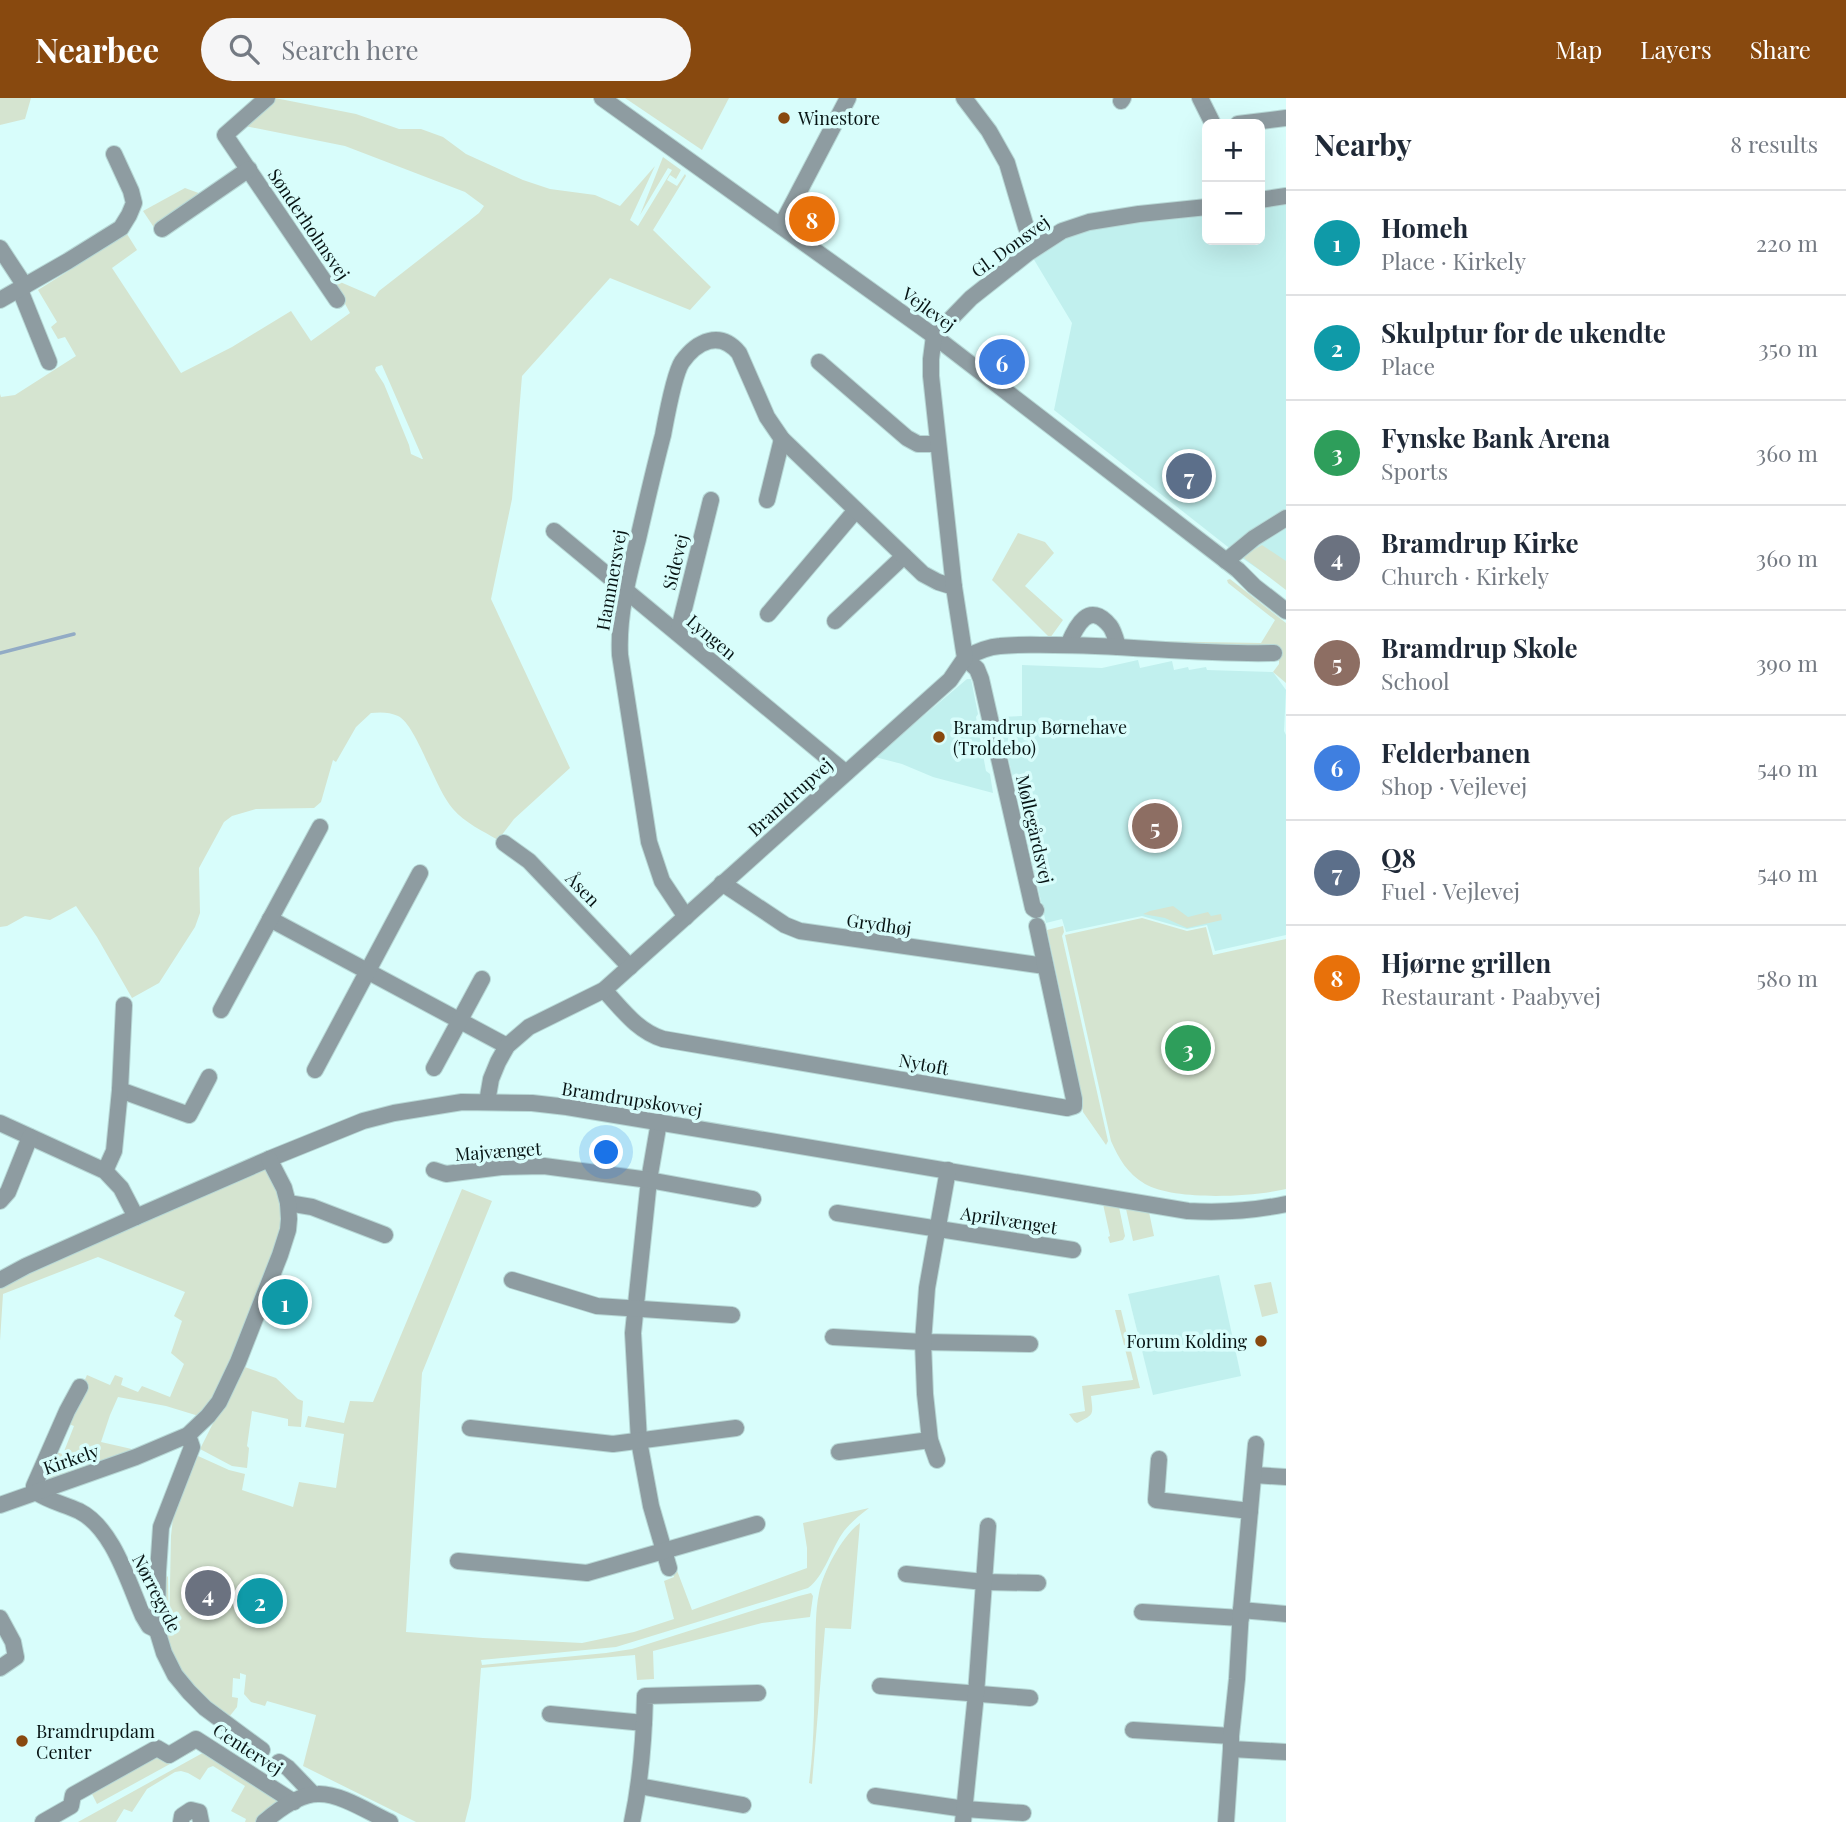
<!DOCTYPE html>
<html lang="en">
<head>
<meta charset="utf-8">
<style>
  :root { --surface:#fff; --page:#f6f6f7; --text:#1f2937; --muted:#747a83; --line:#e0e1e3; --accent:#88490f }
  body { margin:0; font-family:"Playfair Display",serif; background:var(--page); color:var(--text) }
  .controls { position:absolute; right:21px; top:21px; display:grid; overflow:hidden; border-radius:10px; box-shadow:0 7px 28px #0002 }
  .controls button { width:63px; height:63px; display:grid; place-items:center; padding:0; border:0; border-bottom:2px solid var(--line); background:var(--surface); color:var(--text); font:35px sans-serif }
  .you { position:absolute; left:607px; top:1055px; width:24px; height:24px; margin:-18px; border:5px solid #fff; border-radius:50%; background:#1a73e8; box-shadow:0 0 0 10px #1a73e833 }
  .badge { display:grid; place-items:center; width:46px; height:46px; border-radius:50%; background:var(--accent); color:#fff; font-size:23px; font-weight:700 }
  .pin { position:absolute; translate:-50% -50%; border:4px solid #fff; box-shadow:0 2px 7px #0006 }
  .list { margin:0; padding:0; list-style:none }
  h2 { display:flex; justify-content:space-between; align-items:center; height:91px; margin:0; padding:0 28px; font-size:30px }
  h2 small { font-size:23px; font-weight:400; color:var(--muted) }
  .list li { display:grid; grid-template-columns:46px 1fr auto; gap:21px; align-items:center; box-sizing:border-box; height:105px; padding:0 28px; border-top:2px solid var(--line) }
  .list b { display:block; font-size:26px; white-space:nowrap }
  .list p { margin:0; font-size:23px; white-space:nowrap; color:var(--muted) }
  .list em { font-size:23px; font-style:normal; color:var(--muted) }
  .icon { flex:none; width:38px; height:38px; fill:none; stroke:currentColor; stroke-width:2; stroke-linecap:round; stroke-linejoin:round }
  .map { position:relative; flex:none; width:1286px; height:1724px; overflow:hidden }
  header { display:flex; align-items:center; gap:42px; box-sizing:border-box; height:98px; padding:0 35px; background:var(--accent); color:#fff }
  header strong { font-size:33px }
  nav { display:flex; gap:38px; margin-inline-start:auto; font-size:24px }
  .search { width:490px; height:63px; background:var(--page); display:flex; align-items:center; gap:18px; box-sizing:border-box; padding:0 24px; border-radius:38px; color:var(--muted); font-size:26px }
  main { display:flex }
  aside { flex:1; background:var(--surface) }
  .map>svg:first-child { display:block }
  .built { fill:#c1f0ee }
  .green { fill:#d5e4d0; fill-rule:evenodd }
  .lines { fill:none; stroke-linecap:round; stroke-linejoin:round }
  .stream { stroke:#92abc5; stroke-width:3.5 }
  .minor-casing { stroke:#b7d8d6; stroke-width:18 }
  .minor { stroke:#8e9ca1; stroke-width:16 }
  .poi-dot { fill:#88490f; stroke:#d8fdfb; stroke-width:2.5 }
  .labels { text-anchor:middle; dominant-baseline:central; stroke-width:7; stroke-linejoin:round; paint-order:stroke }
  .poi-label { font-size:18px; fill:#071414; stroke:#d8fdfb; text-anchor:start }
  .street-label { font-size:18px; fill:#071414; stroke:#d8fdfb }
</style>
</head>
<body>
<header>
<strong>Nearbee</strong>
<div class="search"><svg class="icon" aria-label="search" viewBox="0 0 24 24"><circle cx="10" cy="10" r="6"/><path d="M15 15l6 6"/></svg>Search here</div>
<nav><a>Map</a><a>Layers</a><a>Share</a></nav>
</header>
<main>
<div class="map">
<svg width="1286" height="1724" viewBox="0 0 1286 1724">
  <rect width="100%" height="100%" fill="#d8fdfb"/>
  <!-- built -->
  <g class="built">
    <polygon points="1286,102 1286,490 1242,460 1054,312 1072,225 1033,160 1064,140 1093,128 1207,113 1207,142 1260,142 1260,106"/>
    <polygon points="1138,562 1140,570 1172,563 1174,572 1188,569 1189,572 1206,569 1207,572 1273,574 1286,592 1284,633 1286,637 1286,837 1215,853 1207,827 1187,831 1142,818 1066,834 1062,821 1046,825 999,619 1022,618 1022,567 1102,570"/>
    <polygon points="967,581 971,581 978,616 976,619 986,673 990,676 993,695 933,679 902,666 875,659"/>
    <polygon points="1219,1177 1241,1278 1153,1297 1128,1196"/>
  </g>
  <!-- green -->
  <g class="green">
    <polygon points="0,0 31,0 25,21 0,27"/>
    <path d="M275 0 356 16 399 31H421L443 39 466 56 523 82 550 91 595 97 620 108 655 68 630 122 638 128 672 72 668 70 640 117 663 59 681 72 676 81 670 77 667 82 677 88 685 76 686 78 653 132 711 189 690 212 610 180 522 278 512 401 491 501 570 670 514 721 498 742C483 733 465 725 453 711 435 691 416 626 398 618 390 614 380 614 371 615L356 629 336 664 333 662 321 704 314 710 256 711 232 718 224 724 199 770 200 815 195 829 159 885 132 900 97 839 76 808 50 822 25 818 7 828 0 829V296L1 299 15 297 76 258 65 239 58 241 51 229 57 224 38 192 127 136 137 152 112 170 181 275 232 249 291 213 311 243 350 215 331 180 375 199 379 193 479 115 484 108 465 94 345 48 245 28ZM382 267 423 361H422L411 356 409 347 384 286 375 272 376 269Z"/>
    <polygon points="625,0 729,0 702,52"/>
    <polygon points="185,90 204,97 155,131 143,113"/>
    <polygon points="1018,435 1045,444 1054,455 1025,488 1063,522 1050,540 992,482"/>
    <polygon points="1262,447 1286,463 1286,492 1244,460 1248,455"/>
    <polygon points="1230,481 1286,525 1286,585 1273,574 1279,566 1279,553 1145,543 1261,545 1275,522 1228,485 1227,482"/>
    <polygon points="1173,808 1188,819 1208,814 1211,818 1221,816 1222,822 1187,830 1165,820 1143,816 1150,813"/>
    <path d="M1142 820 1187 833 1206 829 1213 857 1286 841V1091C1252 1099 1175 1103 1145 1086 1127 1075 1119 1061 1111 1043L1065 837Z"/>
    <polygon points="1063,828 1064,834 1062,838 1108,1043 1106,1047 1083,1014 1076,968 1047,832"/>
    <polygon points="266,1069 278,1095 282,1114 276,1156 226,1276 202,1319 166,1308 118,1299 110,1317 101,1344 136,1352 53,1383 48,1380 48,1372 55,1354 63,1356 74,1328 66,1325 87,1277 110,1287 115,1277 123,1280 121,1287 138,1294 142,1288 170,1299 184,1266 171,1255 182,1223 174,1218 185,1194 98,1159 3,1196 0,1243 0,1189"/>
    <path d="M462 1091 492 1103 422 1275 406 1534 483 1540 582 1545 634 1534 674 1521 664 1483 674 1479 667 1457 673 1462 692 1512 807 1470V1450L803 1425 869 1410C860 1417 851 1424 844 1433 832 1449 824 1479 808 1490L616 1549 481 1562 482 1567 606 1555 632 1551 799 1498 811 1495 813 1498 810 1519 762 1525 653 1553 654 1581 637 1582 635 1557 481 1570 471 1700 465 1724H416L303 1668 316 1617 267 1603 265 1608 251 1604 244 1596 246 1577 240 1575V1581L233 1580 232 1599 238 1600 237 1609 229 1619 194 1596 164 1547 165 1480 167 1478 168 1479 169 1535 171 1438 174 1411 198 1358 229 1372 245 1376 242 1392 293 1409 299 1384 336 1390 344 1336 305 1329 308 1318 344 1325 350 1303 373 1304Z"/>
    <polygon points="1103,1106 1119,1109 1125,1138 1123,1142 1110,1145 1108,1139 1110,1138"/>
    <polygon points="1126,1111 1149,1114 1154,1138 1133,1143"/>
    <polygon points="1271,1184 1278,1215 1262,1219 1254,1187"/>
    <path d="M1115 1212H1121L1140 1290 1091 1298C1093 1317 1095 1316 1077 1325L1074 1323 1069 1316 1085 1313 1082 1288 1133 1282Z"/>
    <polygon points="242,1268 276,1280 298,1301 303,1303 301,1329 288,1328 288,1321 252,1313 247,1348 249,1350 247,1370 232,1368 200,1351"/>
    <path d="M860 1425 851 1531 825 1530 812 1686 809 1685C815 1642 814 1598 815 1555 816 1535 815 1514 819 1495 823 1474 842 1438 860 1425Z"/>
    <polygon points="197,1646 201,1649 97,1706 90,1692 154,1656"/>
    <polygon points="208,1652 282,1703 257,1724 245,1724 246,1721 231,1713 245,1688 213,1668 208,1670 200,1682 188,1675 181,1673 175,1674 147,1691 132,1714 124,1711 116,1724 78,1724"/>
  </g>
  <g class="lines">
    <!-- stream -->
    <polyline class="stream" points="0,555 74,536"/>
    <!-- minor casing -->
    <g class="minor-casing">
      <g id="minor">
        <polyline points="267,0 225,37 337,202"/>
        <polyline points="602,0 934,238 1238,472 1254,488 1286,513"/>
        <polyline points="964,0 989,33 1007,65 1026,129 1036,149"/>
        <polyline points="1200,0 1213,26"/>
        <polyline points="1121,3 1123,0"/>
        <polyline points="1238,26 1286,20"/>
        <polyline points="1260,102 1286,98"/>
        <polyline points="781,128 848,0"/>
        <polyline points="162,131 249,71"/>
        <polyline points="0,150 25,188"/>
        <polyline points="20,192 49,264"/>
        <polyline points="0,202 68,163 121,130 129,117 134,105 131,93 114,56"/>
        <polyline points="934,238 971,200 1028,155 1062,133 1089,124 1139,116 1207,109"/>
        <polyline points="819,264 907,340 918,346 938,346"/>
        <polyline points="767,402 782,341"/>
        <polyline points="554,433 846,675"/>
        <polyline points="1226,463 1254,440 1286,420"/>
        <polyline points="768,516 856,412"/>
        <polyline points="835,523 904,458"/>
        <polyline points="678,535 711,402"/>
        <path d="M1068 547C1076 528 1089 502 1110 528 1114 533 1116 542 1118 549"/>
        <polyline points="504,745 529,763 630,869"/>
        <polyline points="722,785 785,827 800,833 1045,868"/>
        <path d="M1036 812 1033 810 981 581 977 571 965 560C976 554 987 549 1000 548 1018 546 1036 547 1054 547 1127 547 1200 557 1274 555"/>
        <path d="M686 819 662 783 649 744 620 557C618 517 628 480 638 441 646 406 654 371 663 337 666 321 674 276 682 264 697 243 720 232 739 255L767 319 782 341 923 476 938 484 954 489"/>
        <polyline points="270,821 507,948"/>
        <path d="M604 892C622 911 637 933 663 941L1067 1010 1074 1008V1001L1037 828"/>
        <polyline points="221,912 320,729"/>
        <polyline points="434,970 482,881"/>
        <polyline points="315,972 420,775"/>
        <polyline points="120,992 189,1017 209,979"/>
        <polyline points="487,1004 491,981 498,964 507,948 529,929 604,892 950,582 965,560 954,489 931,278 931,261 934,238"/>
        <polyline points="659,1024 649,1082 633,1235 639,1343 651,1408 669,1470"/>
        <polyline points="0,1025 105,1073 121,1090 136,1119"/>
        <polyline points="434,1072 446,1076 501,1069 544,1068 649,1082 753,1101"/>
        <polyline points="105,1073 114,1053 120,992 124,907"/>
        <polyline points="0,1103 8,1094 30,1039"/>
        <polyline points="288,1105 312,1109 385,1137"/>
        <polyline points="837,1115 1073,1152"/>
        <path d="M0 1182 26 1168 136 1119 269 1061 363 1023 394 1015 462 1004 532 1005 567 1009 1188 1113C1222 1115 1253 1113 1286 1106"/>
        <polyline points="512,1182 597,1208 732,1217"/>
        <polyline points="833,1239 923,1244 1030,1246"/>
        <polyline points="470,1330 613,1346 736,1330"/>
        <polyline points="188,1337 192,1349 161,1429 158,1474 157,1532 164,1555 175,1577 189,1594 205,1610 262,1652"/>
        <polyline points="839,1354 930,1342"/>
        <polyline points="1159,1361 1156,1402 1250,1413"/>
        <polyline points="937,1362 930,1342 925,1296 923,1244 927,1190 948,1072"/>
        <polyline points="1254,1377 1286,1379"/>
        <path d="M34 1393C48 1403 64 1406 79 1413 113 1430 128 1484 143 1518L149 1528 157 1532"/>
        <polyline points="34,1393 34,1388 67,1313 80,1289"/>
        <polyline points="0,1407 136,1359 188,1337 208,1318 219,1304 238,1264 280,1157 288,1132 289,1121 288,1105 284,1090 269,1061"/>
        <polyline points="458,1463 587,1475 757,1426"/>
        <polyline points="906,1476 984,1484 1038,1485"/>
        <polyline points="1241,1512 1286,1516"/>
        <polyline points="1142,1514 1241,1520"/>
        <polyline points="0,1520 13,1544 16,1559 0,1570"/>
        <polyline points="880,1588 1030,1600"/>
        <polyline points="550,1616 644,1625"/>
        <polyline points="1133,1632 1231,1638"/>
        <polyline points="1231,1651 1286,1654"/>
        <polyline points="279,1664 288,1670 313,1696"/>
        <polyline points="639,1688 743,1707"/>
        <polyline points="875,1698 965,1711 1023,1715"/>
        <polyline points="43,1724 71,1708 73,1697 157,1650 169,1657 196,1641 294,1704"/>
        <polyline points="181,1724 182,1718 191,1712 199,1714 201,1724"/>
        <path d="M264 1724C278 1712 299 1696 318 1696 340 1695 370 1715 390 1724"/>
        <path d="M632 1724C641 1682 644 1641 645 1598L758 1595"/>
        <polyline points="963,1724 976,1596 988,1428"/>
        <polyline points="1226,1724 1231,1651 1231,1638 1237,1581 1241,1512 1256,1346"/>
      </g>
    </g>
    <!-- minor -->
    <use href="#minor" class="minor"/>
  </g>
  <!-- markers -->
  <g class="poi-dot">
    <circle cx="784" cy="20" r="7"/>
    <circle cx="939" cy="639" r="7"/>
    <circle cx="1261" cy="1243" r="7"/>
    <circle cx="22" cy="1643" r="7"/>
  </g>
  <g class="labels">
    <!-- poi labels -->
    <g class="poi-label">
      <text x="798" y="20">Winestore</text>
      <text x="953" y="629">Bramdrup Børnehave<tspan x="953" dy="21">(Troldebo)</tspan></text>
      <text x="1247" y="1243" text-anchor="end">Forum Kolding</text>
      <text x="36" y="1633">Bramdrupdam<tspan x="36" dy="21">Center</tspan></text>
    </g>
    <!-- street labels -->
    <g class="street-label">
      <text transform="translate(309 126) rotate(56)">Sønderholmsvej</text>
      <text transform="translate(1010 148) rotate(-36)">Gl. Donsvej</text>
      <text transform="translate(929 211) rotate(36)">Vejlevej</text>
      <text transform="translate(675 464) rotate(-76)">Sidevej</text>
      <text transform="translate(611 482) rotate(-80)">Hammersvej</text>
      <text transform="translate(712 539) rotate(40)">Lyngen</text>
      <text transform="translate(790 699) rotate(-42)">Bramdrupvej</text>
      <text transform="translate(1035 731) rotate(77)">Møllegårdsvej</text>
      <text transform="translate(583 791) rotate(46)">Åsen</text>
      <text transform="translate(879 826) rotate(8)">Grydhøj</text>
      <text transform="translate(924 966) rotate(10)">Nytoft</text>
      <text transform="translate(632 1001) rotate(9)">Bramdrupskovvej</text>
      <text transform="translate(498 1053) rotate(-4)">Majvænget</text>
      <text transform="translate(1009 1122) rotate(9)">Aprilvænget</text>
      <text transform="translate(71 1361) rotate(-19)">Kirkely</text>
      <text transform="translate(157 1495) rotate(63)">Nørregyde</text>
      <text transform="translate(248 1651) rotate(33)">Centervej</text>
    </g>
  </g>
</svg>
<div class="controls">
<button>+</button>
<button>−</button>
</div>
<div class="you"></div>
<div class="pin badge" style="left:285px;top:1204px;background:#0f9aa8">1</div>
<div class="pin badge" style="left:260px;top:1503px;background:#0f9aa8">2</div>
<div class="pin badge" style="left:1188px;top:950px;background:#2e9e5b">3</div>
<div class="pin badge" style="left:208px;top:1495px;background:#6b7280">4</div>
<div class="pin badge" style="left:1155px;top:728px;background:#8d6e63">5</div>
<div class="pin badge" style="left:1002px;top:264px;background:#3f7fe0">6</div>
<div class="pin badge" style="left:1189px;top:378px;background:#5c6f8a">7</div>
<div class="pin badge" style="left:812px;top:121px;background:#e8710a">8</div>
</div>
<aside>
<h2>Nearby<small>8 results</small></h2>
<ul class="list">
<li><span class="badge" style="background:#0f9aa8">1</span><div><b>Homeh</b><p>Place · Kirkely</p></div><em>220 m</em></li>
<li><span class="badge" style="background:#0f9aa8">2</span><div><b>Skulptur for de ukendte</b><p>Place</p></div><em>350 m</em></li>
<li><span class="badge" style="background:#2e9e5b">3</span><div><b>Fynske Bank Arena</b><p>Sports</p></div><em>360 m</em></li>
<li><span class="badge" style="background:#6b7280">4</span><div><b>Bramdrup Kirke</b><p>Church · Kirkely</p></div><em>360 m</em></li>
<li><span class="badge" style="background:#8d6e63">5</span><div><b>Bramdrup Skole</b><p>School</p></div><em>390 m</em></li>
<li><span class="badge" style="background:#3f7fe0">6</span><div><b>Felderbanen</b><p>Shop · Vejlevej</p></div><em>540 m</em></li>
<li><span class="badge" style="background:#5c6f8a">7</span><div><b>Q8</b><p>Fuel · Vejlevej</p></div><em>540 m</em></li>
<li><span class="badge" style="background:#e8710a">8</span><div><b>Hjørne grillen</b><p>Restaurant · Paabyvej</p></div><em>580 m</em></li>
</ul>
</aside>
</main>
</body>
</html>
